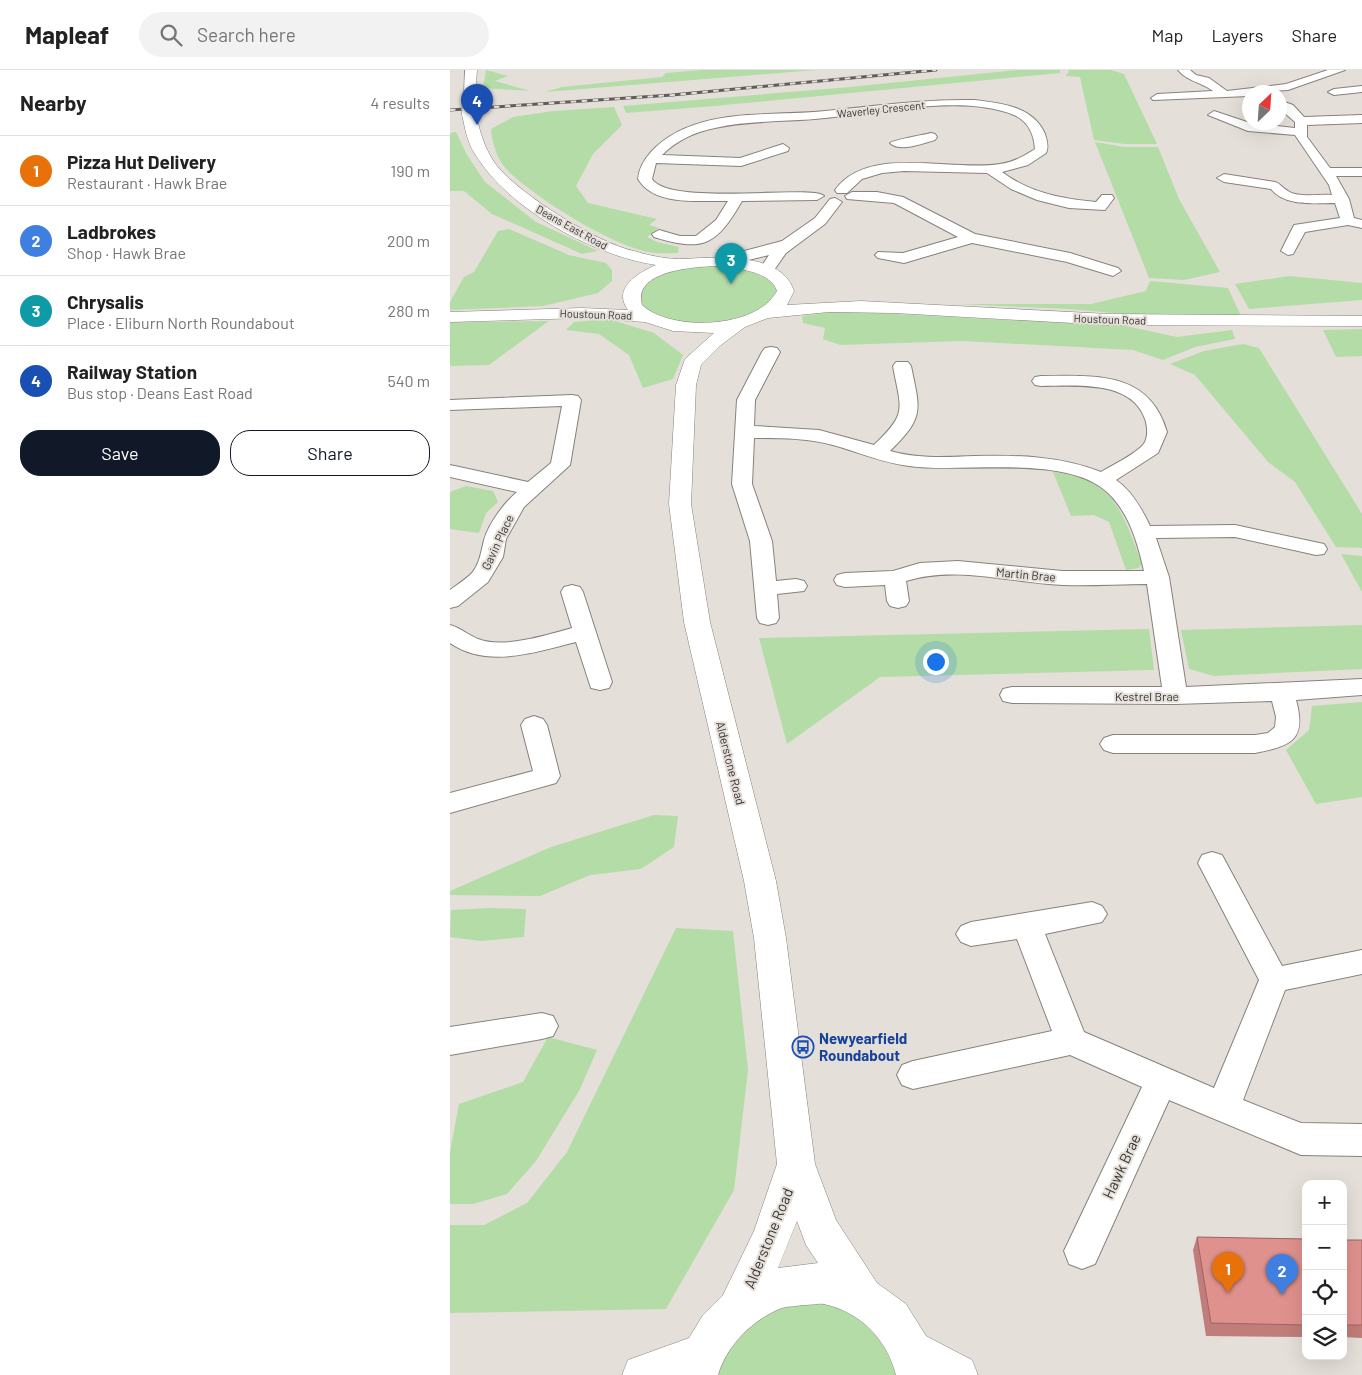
<!DOCTYPE html>
<html lang="en">
<head>
<meta charset="utf-8">
<style>
  :root { --surface:#fff; --page:#f2f2f2; --text:#222; --muted:#767676; --line:#e0e0e0; --accent:#111827 }
  body { margin:0; font-family:Barlow,sans-serif; background:var(--page); color:var(--text) }
  .controls { position:absolute; right:15px; bottom:15px; display:grid; overflow:hidden; border-radius:10px; box-shadow:0 5px 20px #0002 }
  .controls button { width:45px; height:45px; display:grid; place-items:center; padding:0; border:0; border-bottom:1px solid var(--line); background:var(--surface); color:var(--text); font:25px sans-serif }
  .compass { position:absolute; left:792px; top:15px; width:45px; height:45px; border-radius:50%; background:var(--surface); box-shadow:0 5px 20px #0002; rotate:25deg }
  .you { position:absolute; left:485px; top:591px; width:18px; height:18px; margin:-12px; border:4px solid #fff; border-radius:50%; background:#1a73e8; box-shadow:0 0 0 8px #1a73e833 }
  .badge { display:grid; place-items:center; width:32px; height:32px; border-radius:50%; background:var(--accent); color:#fff; font-size:16px; font-weight:700 }
  .pin { position:absolute; translate:-50% -41px; filter:drop-shadow(0 1px 2px #0008) }
  .pin::after { content:''; position:absolute; top:26px; width:18px; height:15px; background:inherit; clip-path:polygon(0 0,100% 0,50% 100%) }
  .list { margin:0; padding:0; list-style:none }
  h2 { display:flex; justify-content:space-between; align-items:center; height:65px; margin:0; padding:0 20px; font-size:21px }
  h2 small { font-size:16px; font-weight:400; color:var(--muted) }
  .list li { display:grid; grid-template-columns:32px 1fr auto; gap:15px; align-items:center; box-sizing:border-box; height:70px; padding:0 20px; border-top:1px solid var(--line) }
  .list b { display:block; font-size:19px; white-space:nowrap }
  .list p { margin:0; font-size:16px; white-space:nowrap; color:var(--muted) }
  .list em { font-size:16px; font-style:normal; color:var(--muted) }
  .actions { display:flex; gap:10px; padding:15px 20px }
  .actions a { flex:1; padding:11px 0; border:1px solid var(--accent); border-radius:20px; text-align:center; font-size:18px; color:var(--accent) }
  .actions .main { background:var(--accent); color:#fff }
  .icon { flex:none; width:28px; height:28px; fill:none; stroke:currentColor; stroke-width:2; stroke-linecap:round; stroke-linejoin:round }
  .map { position:relative; flex:none; width:912px; height:1305px; overflow:hidden }
  header { display:flex; align-items:center; gap:30px; box-sizing:border-box; height:70px; padding:0 25px; background:var(--surface); border-bottom:1px solid var(--line) }
  header strong { font-size:24px }
  nav { display:flex; gap:28px; margin-inline-start:auto; font-size:18px }
  .search { width:350px; height:45px; background:var(--page); display:flex; align-items:center; gap:12px; box-sizing:border-box; padding:0 18px; border-radius:28px; color:var(--muted); font-size:19px }
  main { display:flex }
  aside { flex:1; background:var(--surface) }
  .map>svg:first-child { display:block }
  .green { fill:#b4dca7 }
  .lines { fill:none; stroke-linecap:round; stroke-linejoin:round }
  .minor-casing { stroke:#88817d; stroke-width:2 }
  .tertiary-casing { stroke:#88817d; stroke-width:1 }
  .minor { fill:#fff; fill-rule:evenodd }
  .tertiary { fill:#fff; fill-rule:evenodd }
  .rail-casing { stroke:#5f5c59; stroke-width:3 }
  .rail { stroke:#e5dfd9; stroke-width:2; stroke-dasharray:5.5; stroke-linecap:butt }
  .tertiary-bridge-casing { stroke:#88817d; stroke-width:15; stroke-linecap:butt }
  .tertiary-bridge { stroke:#fff; stroke-width:14 }
  .wall { fill:#c07d79 }
  .building { fill:#df918d; stroke:#9c6663 }
  .labels { text-anchor:middle; dominant-baseline:central; stroke-width:4; stroke-linejoin:round; paint-order:stroke }
  .far-street-label { font-size:11px; fill:#383634; stroke:#e5dfd9 }
  .street-label { font-size:12px; fill:#383634; stroke:#e5dfd9 }
  .near-transit-label { font-size:15px; font-weight:bold; fill:#164399; stroke:#e5dfd9; text-anchor:start }
  .near-street-label { font-size:15px; fill:#383634; stroke:#e5dfd9 }
</style>
</head>
<body>
<header>
<strong>Mapleaf</strong>
<div class="search"><svg class="icon" aria-label="search" viewBox="0 0 24 24"><circle cx="10" cy="10" r="6"/><path d="M15 15l6 6"/></svg>Search here</div>
<nav><a>Map</a><a>Layers</a><a>Share</a></nav>
</header>
<main>
<aside>
<h2>Nearby<small>4 results</small></h2>
<ul class="list">
<li><span class="badge" style="background:#e8710a">1</span><div><b>Pizza Hut Delivery</b><p>Restaurant · Hawk Brae</p></div><em>190 m</em></li>
<li><span class="badge" style="background:#3f7fe0">2</span><div><b>Ladbrokes</b><p>Shop · Hawk Brae</p></div><em>200 m</em></li>
<li><span class="badge" style="background:#0f9aa8">3</span><div><b>Chrysalis</b><p>Place · Eliburn North Roundabout</p></div><em>280 m</em></li>
<li><span class="badge" style="background:#1a4fb4">4</span><div><b>Railway Station</b><p>Bus stop · Deans East Road</p></div><em>540 m</em></li>
</ul>
<div class="actions"><a class="main">Save</a><a>Share</a></div>
</aside>
<div class="map">
<svg width="912" height="1305" viewBox="0 0 912 1305">
  <rect width="100%" height="100%" fill="#e5dfd9"/>
  <!-- green -->
  <g class="green">
    <polygon points="36,0 58,6 45,11 80,21 33,18"/>
    <polygon points="252,0 366,0 95,22 112,17 212,7 216,3"/>
    <polygon points="567,0 610,0 610,3 264,36 176,43 173,36 400,17"/>
    <polygon points="619,0 661,0 674,4 707,74 675,74 644,70 630,7 616,6"/>
    <path d="M164 37 172 55 143 84 126 116 138 133 207 149 199 155 209 158 197 167 207 172 229 177 228 183C218 183 207 184 198 182 159 174 86 128 58 101 47 90 42 73 41 59L63 47 103 41Z"/>
    <polygon points="6,62 17,85 35,112 86,152 148,181 132,184 42,144 14,121 0,121 0,63"/>
    <polygon points="645,72 674,77 708,77 729,129 770,202 734,210 699,208"/>
    <polygon points="59,159 119,185 156,193 162,200 162,211 148,223 93,236 0,240 0,232 14,207 24,202 48,161"/>
    <path d="M272 194C299 198 359 217 305 242 283 253 255 255 230 252 205 249 169 230 205 208 224 196 250 197 272 194Z"/>
    <polygon points="840,206 912,213 912,230 799,239 785,214"/>
    <polygon points="700,211 778,218 791,246 697,246 619,239 507,234 641,234 696,221"/>
    <polygon points="389,241 676,256 727,267 782,260 785,269 745,277 713,290 683,280 512,271 390,275 373,269 375,258 353,253 352,246"/>
    <polygon points="159,249 204,263 233,285 223,309 193,318 179,285 149,264 116,260 124,252"/>
    <polygon points="99,251 39,295 0,296 0,252"/>
    <polygon points="912,259 912,286 886,287 873,260"/>
    <polygon points="793,274 809,278 912,444 912,478 886,477 845,412 818,392 745,305 720,294 754,281"/>
    <path d="M603 402C666 410 671 441 692 493L689 498 676 500 659 452 644 445 621 446Z"/>
    <polygon points="16,416 43,421 48,432 36,443 29,463 0,459 0,422"/>
    <polygon points="891,484 912,486 912,522"/>
    <polygon points="912,555 912,599 764,606 739,599 731,560"/>
    <polygon points="699,559 704,600 430,607 337,674 309,568"/>
    <polygon points="912,632 912,727 866,734 836,680 859,660 862,636"/>
    <polygon points="204,745 228,746 224,777 191,799 140,805 90,826 0,825 0,821 101,777"/>
    <polygon points="39,838 76,839 74,867 31,871 0,867 1,840"/>
    <polygon points="226,858 283,861 298,1000 284,1120 216,1239 0,1243 0,1155 34,1155 77,1133 117,1082"/>
    <polygon points="98,967 147,980 129,1021 86,1091 57,1124 23,1134 0,1134 0,1082 9,1034 73,1012"/>
    <polygon points="366,1226 409,1241 433,1265 449,1305 258,1305 299,1246"/>
  </g>
  <g class="lines">
    <!-- minor casing -->
    <g class="minor-casing">
      <g id="minor">
        <path d="M728 0H740L746 5 759 8 777 21 836 14 878 0H895L838 20 799 22V26L703 30 701 28 707 24 763 21C751 12 738 12 728 0Z"/>
        <polygon points="912,16 912,22 884,25 878,22 884,19"/>
        <path d="M524 30C550 33 583 36 595 64 597 70 599 77 596 83L578 95 552 102C580 123 612 129 646 132L652 125H662L664 128 655 140 619 138 587 130 561 119 537 103 454 101 432 103 412 109 397 123H387L385 120C418 74 502 102 550 94 564 92 574 86 585 79 584 64 578 51 564 45 513 24 429 43 375 48 339 52 301 50 265 58 245 62 227 70 212 85L290 88 333 74 339 78 338 81 291 96 206 93 202 109C220 137 364 114 374 126L367 130 292 131C266 176 253 182 204 167L202 164 209 160 230 166H246L266 150 278 131C250 130 205 137 188 109 189 98 194 90 201 82 244 36 319 47 375 41 425 36 474 29 524 30Z"/>
        <path d="M829 30 843 35 854 47 912 45V53L857 55V67L880 98H912V106H886L899 129 904 148 912 150V158L898 155 855 162 843 184 838 185 831 181 844 155 890 148 885 133C864 133 836 137 821 119L774 112 767 108 774 104 825 112C831 114 832 118 838 121 849 128 869 124 882 125L879 115 845 65 798 61 758 45 764 41 800 53 845 58V52L829 38Z"/>
        <path d="M481 63 485 64 487 67 485 70C473 73 450 83 440 73 443 70 473 65 481 63Z"/>
        <polygon points="402,122 427,122 453,127 525,164 620,183 668,198 671,201 663,206 617,192 522,173 454,193 428,188 425,185 428,182 453,183 508,167 444,133 397,129 395,126"/>
        <polygon points="385,128 392,132 375,154 336,183 322,203 312,203 309,200 319,185 273,196 265,191 268,188 332,171 365,148 380,129"/>
        <path d="M321 277 327 278 330 282 305 330 304 356 369 360 424 375C458 343 451 340 443 296L446 292H458L461 296C470 340 475 347 440 381 468 389 497 387 525 386 568 385 611 386 651 402 664 394 680 387 691 377 698 371 698 361 696 352 684 309 625 316 591 316L585 315 582 311 585 307 591 306C644 306 699 300 717 362L708 383 666 410C682 421 692 439 700 456L785 455 874 474 877 479 874 484 866 485 785 467 706 468 719 507 736 617 912 609V625L846 630C857 670 841 676 805 683H663L654 680 650 674 654 668 663 665H805L818 663 825 657 826 647 822 631 725 634 562 633 553 631 550 625 553 619 562 617H712L697 514C669 514 641 516 613 515 561 513 507 495 456 511L459 531 456 536 448 538 440 536 437 531 435 515 395 517 387 515 384 510 387 505 395 503 443 501 470 493 508 491 612 501H694C688 474 680 446 661 426 621 382 514 404 459 396 433 393 408 382 383 375 357 368 330 368 304 368L302 414 322 471 326 511 346 509 354 511 357 516 354 521 327 524 329 548 326 553 318 555 310 553 307 548 300 471 282 414 287 330 312 282 315 278Z"/>
        <path d="M122 325 128 326 131 330 120 395 74 437 56 469 53 487 38 512 8 536 0 538V520C7 515 16 509 22 503 30 493 31 482 34 470 39 453 54 433 67 422L0 407V395L78 412 101 393 112 336 0 340V330Z"/>
        <path d="M122 515 130 517 133 522 162 612 159 618 150 620 141 618 126 572C85 582 38 599 0 573V555C11 558 18 565 28 569 53 579 97 565 122 558L111 522 114 517Z"/>
        <polygon points="84,646 93,649 97,655 110,706 106,713 0,743 0,723 83,701 71,655 75,649"/>
        <polygon points="762,782 772,785 832,896 912,880 912,904 835,920 793,1030 851,1053 912,1054 912,1086 851,1085 719,1030 645,1194 632,1199 619,1194 614,1181 692,1017 620,985 463,1019 452,1015 447,1005 452,995 463,991 602,961 567,869 521,876 511,872 506,864 511,856 521,852 642,832 652,836 657,844 652,852 595,864 634,962 764,1018 809,910 748,793 752,785"/>
        <polygon points="92,943 103,946 108,956 103,966 92,969 0,985 0,957"/>
      </g>
    </g>
    <!-- tertiary casing -->
    <g class="tertiary-casing">
      <g id="tertiary">
        <polygon points="15,0 27,0 25,27 15,27 14,24"/>
        <path d="M19 40 26 44C30 63 35 80 47 96 71 125 147 173 184 181 197 185 215 189 229 189 262 188 331 180 344 221L337 235 411 231 659 244 912 246V256L659 255 444 243 379 242 318 248 295 257 271 275 251 295 246 315 241 434 260 552 326 811 336 868 365 1094 386 1150 427 1213 456 1234 476 1266 522 1290 528 1305H446C437 1269 410 1242 374 1234 368 1233 361 1235 355 1235 348 1236 339 1236 332 1238 303 1249 277 1275 268 1305H172L178 1290 239 1268 253 1245 273 1225 304 1161 327 1094 304 868 294 811 234 552 219 434 226 315 235 289 264 263 223 261 195 252 132 248 0 252V242L132 238 178 240C162 218 188 203 206 195 144 186 58 139 25 84 17 72 15 58 12 44ZM273 196C290 199 321 202 327 221 307 259 221 262 192 235 182 199 250 196 273 196ZM347 1151 356 1175 368 1193 328 1198Z"/>
      </g>
    </g>
    <!-- minor -->
    <use href="#minor" class="minor"/>
    <!-- tertiary -->
    <use href="#tertiary" class="tertiary"/>
    <!-- rail casing -->
    <g class="rail-casing">
      <polyline id="rail" points="0,40 222,25 486,0"/>
    </g>
    <!-- rail -->
    <use href="#rail" class="rail"/>
    <!-- tertiary-bridge casing -->
    <g class="tertiary-bridge-casing">
      <polyline id="tertiary-bridge" points="19,44 20,24"/>
    </g>
    <!-- tertiary-bridge -->
    <use href="#tertiary-bridge" class="tertiary-bridge"/>
  </g>
  <!-- wall -->
  <g class="wall">
    <polygon points="747,1167 856,1169 856,1267 756,1266 743,1180"/>
    <polygon points="893,1170 912,1170 912,1268 893,1267"/>
  </g>
  <!-- building -->
  <g class="building">
    <polygon points="747,1167 856,1169 856,1255 761,1253"/>
    <rect x="893" y="1170" width="19" height="85"/>
  </g>
  <!-- icons -->
  <defs>
    <g id="bus-ring" transform="scale(1.125)"><circle r="9.5" fill="#e5dfd9" stroke="#1a4fb4" stroke-width="1.5"/><path d="M-5-6H5V4H4V6H2V4H-2V6H-4V4H-5ZM-3.5-4V0h7V-4ZM-3.5 1.2v1.5H-2V1.2ZM2 1.2v1.5H3.5V1.2Z" fill="#1a4fb4"/></g>
  </defs>
  <g fill-rule="evenodd">
    <use href="#bus-ring" x="353" y="977"/>
  </g>
  <g class="labels">
    <!-- far-street labels -->
    <g class="far-street-label">
      <text transform="translate(431 39) rotate(-6)">Waverley Crescent</text>
      <text transform="translate(122 157) rotate(29)">Deans East Road</text>
      <text transform="translate(146 244) rotate(2)">Houstoun Road</text>
      <text transform="translate(660 249) rotate(2)">Houstoun Road</text>
    </g>
    <!-- street labels -->
    <g class="street-label">
      <text transform="translate(47 472) rotate(-65)">Gavin Place</text>
      <text transform="translate(576 504) rotate(5)">Martin Brae</text>
      <text x="697" y="626">Kestrel Brae</text>
      <text transform="translate(281 693) rotate(76)">Alderstone Road</text>
    </g>
    <!-- near-transit labels -->
    <g class="near-transit-label">
      <text x="369" y="968">Newyearfield<tspan x="369" dy="17">Roundabout</tspan></text>
    </g>
    <!-- near-street labels -->
    <g class="near-street-label">
      <text transform="translate(671 1096) rotate(-65)">Hawk Brae</text>
      <text transform="translate(318 1168) rotate(-68)">Alderstone Road</text>
    </g>
  </g>
</svg>
<div class="controls">
<button>+</button>
<button>−</button>
<button><svg class="icon" aria-label="locate" viewBox="0 0 24 24"><circle cx="12" cy="12" r="6"/><path d="M12 2v4M12 18v4M2 12h4M18 12h4"/></svg></button>
<button><svg class="icon" aria-label="layers" viewBox="0 0 24 24"><path d="M12 4l9 5-9 5-9-5zM3 14l9 5 9-5"/></svg></button>
</div>
<svg class="compass" viewBox="-18 -18 36 36"><path d="M0-13l5 13h-10z" fill="#e53935"/><path d="M0 13l5-13h-10z" fill="#767676"/></svg>
<div class="you"></div>
<div class="pin badge" style="left:778px;top:1223px;background:#e8710a">1</div>
<div class="pin badge" style="left:832px;top:1225px;background:#3f7fe0">2</div>
<div class="pin badge" style="left:281px;top:214px;background:#0f9aa8">3</div>
<div class="pin badge" style="left:27px;top:55px;background:#1a4fb4">4</div>
</div>
</main>
</body>
</html>
